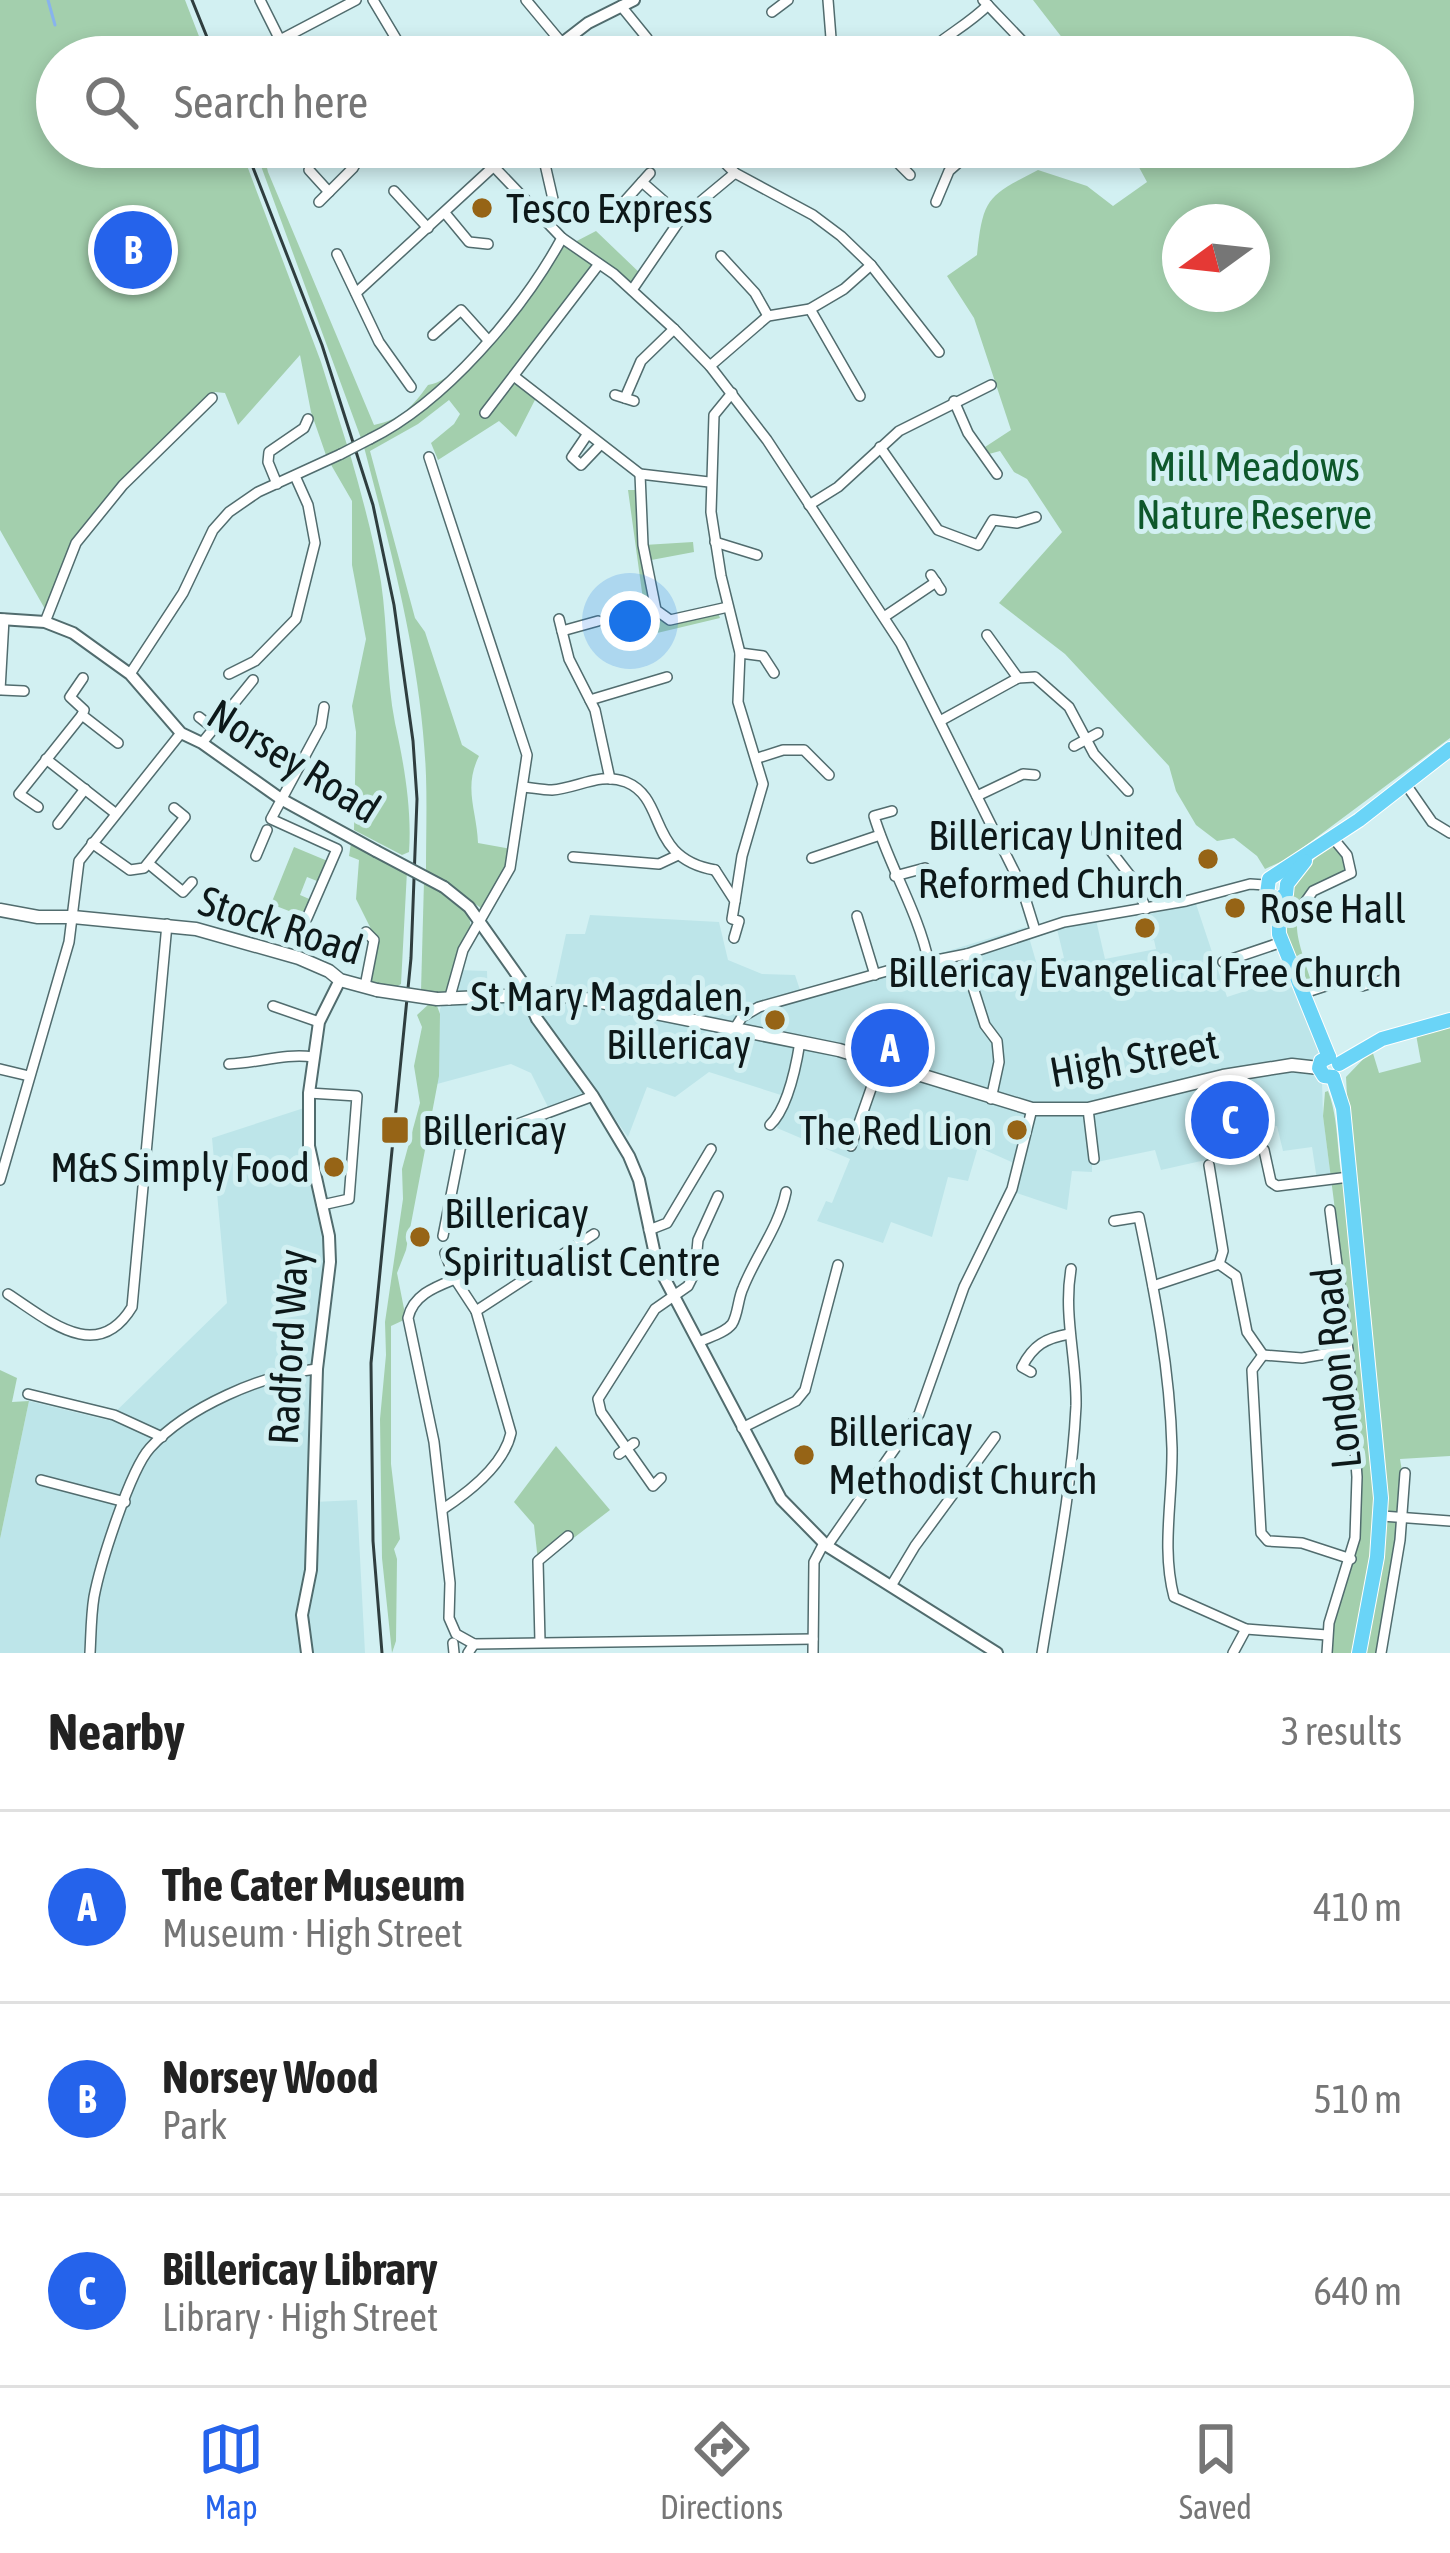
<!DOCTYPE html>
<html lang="en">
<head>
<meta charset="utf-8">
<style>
  :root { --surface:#fff; --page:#f6f6f6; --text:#222; --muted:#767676; --line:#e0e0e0; --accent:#2563eb }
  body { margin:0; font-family:"Asap Condensed",sans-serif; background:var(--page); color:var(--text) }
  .compass { position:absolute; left:1162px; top:204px; width:108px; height:108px; border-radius:50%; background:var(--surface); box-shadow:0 6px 18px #0003; rotate:255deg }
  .you { position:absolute; left:630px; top:621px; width:42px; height:42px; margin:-30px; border:9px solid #fff; border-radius:50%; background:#1a73e8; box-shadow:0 0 0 18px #1a73e833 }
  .badge { display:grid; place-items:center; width:78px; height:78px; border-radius:50%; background:var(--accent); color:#fff; font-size:39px; font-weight:700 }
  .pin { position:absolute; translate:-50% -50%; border:6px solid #fff; box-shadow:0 3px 12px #0006 }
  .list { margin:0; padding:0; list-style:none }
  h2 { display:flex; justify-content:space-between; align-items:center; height:156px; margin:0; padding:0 48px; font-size:51px }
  h2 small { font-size:39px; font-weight:400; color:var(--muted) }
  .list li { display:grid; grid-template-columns:78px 1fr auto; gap:36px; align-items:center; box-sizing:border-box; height:192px; padding:0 48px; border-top:3px solid var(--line) }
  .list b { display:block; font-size:45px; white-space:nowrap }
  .list p { margin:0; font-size:39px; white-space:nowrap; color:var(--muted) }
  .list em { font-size:39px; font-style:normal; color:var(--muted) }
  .icon { flex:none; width:66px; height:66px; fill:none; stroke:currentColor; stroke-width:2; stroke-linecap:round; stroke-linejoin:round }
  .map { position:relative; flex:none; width:1450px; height:1653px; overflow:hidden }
  .search { position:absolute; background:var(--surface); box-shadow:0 6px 18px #0003; left:36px; right:36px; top:36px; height:132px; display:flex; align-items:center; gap:30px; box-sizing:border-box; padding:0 42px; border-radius:66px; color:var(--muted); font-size:45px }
  .sheet { height:732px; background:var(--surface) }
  nav { display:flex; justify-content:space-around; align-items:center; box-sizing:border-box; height:168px; border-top:3px solid var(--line); background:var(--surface); font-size:33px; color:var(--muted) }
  nav a { display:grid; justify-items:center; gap:6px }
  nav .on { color:var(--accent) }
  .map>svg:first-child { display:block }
  .built { fill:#bde5e9 }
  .green { fill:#a3cfad; fill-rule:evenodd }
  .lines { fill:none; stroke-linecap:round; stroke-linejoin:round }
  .stream { stroke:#88b3ed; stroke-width:3 }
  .minor-casing { stroke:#516c6e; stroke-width:12 }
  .tertiary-casing { stroke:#516c6e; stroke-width:14 }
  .secondary-casing { stroke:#516c6e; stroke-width:15 }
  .primary-casing { stroke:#fff; stroke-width:16 }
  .minor { stroke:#fff; stroke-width:9 }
  .tertiary { stroke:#fff; stroke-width:10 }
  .secondary { stroke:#fff; stroke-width:12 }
  .primary { stroke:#6ad4f7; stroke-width:14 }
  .rail { stroke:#2f3e3f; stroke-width:3 }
  .minor-bridge-casing { stroke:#516c6e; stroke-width:12; stroke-linecap:butt }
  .tertiary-bridge-casing { stroke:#516c6e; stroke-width:14; stroke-linecap:butt }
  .secondary-bridge-casing { stroke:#516c6e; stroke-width:15; stroke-linecap:butt }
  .minor-bridge { stroke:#fff; stroke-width:9 }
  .tertiary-bridge { stroke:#fff; stroke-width:10 }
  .secondary-bridge { stroke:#fff; stroke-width:12 }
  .poi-dot { fill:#966416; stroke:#d2f0f2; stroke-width:4.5 }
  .labels { text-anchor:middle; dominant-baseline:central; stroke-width:10; stroke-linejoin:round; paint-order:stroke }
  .poi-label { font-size:42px; fill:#0d1819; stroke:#d2f0f2; text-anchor:start }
  .park-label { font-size:42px; fill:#0e582b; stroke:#d2f0f2 }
  .street-label { font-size:42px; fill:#0d1819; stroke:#d2f0f2 }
</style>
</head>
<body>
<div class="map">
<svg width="1450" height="1653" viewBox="0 0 1450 1653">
  <rect width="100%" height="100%" fill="#d2f0f2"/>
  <!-- built -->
  <g class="built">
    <polygon points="1196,904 1227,997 1291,976 1321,1048 1323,1116 1331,1178 1317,1180 1312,1147 1283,1151 1277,1126 1257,1129 1259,1148 1161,1170 1155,1150 1092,1163 1092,1172 1072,1171 1067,1210 1008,1190 1016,1164 978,1147 968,1181 948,1177 932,1237 891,1222 883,1243 817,1221 826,1201 832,1203 850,1159 777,1128 784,1096 709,1072 675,1097 647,1087 628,1137 596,1092 549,1109 531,1073 511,1064 437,1084 440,1009 458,970 487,971 488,1003 530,1001 532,996 555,985 566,934 585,934 590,915 719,922 728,960 762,974 795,975 802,996 1026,927 1037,965 1064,958 1057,929 1096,920 1105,959 1156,949 1154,940 1143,942 1135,917"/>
    <polygon points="304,1108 321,1202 324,1252 315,1359 314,1502 357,1500 365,1653 0,1653 0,1539 29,1401 107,1420 227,1303 212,1138"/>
  </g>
  <!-- green -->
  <g class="green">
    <polygon points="0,0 185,0 207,57 57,57 57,147 240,147 321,362 347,445 327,458 311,412 300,355 238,425 225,393 215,392 187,417 69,549 45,609 0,530"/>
    <path d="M1033 0H1450V738L1289 858 1265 869 1257 856 1234 838 1217 841 1196 825 1176 791 1169 766 1065 654 999 603 1062 532 1027 479 1014 472 1000 451 989 454 985 447 1011 430 974 318 947 276 977 255C983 197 988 196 1038 170L1087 186 1113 206 1147 182 1128 147H1393V57H1077ZM1180 222H1252V294H1180Z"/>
    <path d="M254 147H262L268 172 374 425C402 419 413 406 428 385 470 379 538 274 562 238L571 244 596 231 643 276 632 290 599 264 515 377 537 396 516 437 499 421 438 460 431 443 454 424 460 414 449 400 418 424 370 451 415 618 425 632 462 745 479 756C463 788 477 811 478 843L511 849 508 863 481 908 426 870C426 839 427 807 426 776 422 666 392 554 364 447L379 438 362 441Z"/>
    <path d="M350 454C362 496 374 540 381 582 388 629 386 677 395 723 404 764 412 809 409 852L402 855 354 830 356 732 352 706 366 639 352 565V501L330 463Z"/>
    <polygon points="628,490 638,490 644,545 693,542 694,552 646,561 660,617 717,610 720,618 632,639 634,617 645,614"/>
    <path d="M1335 840 1351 873C1279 908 1293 922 1314 990L1310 991C1301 972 1279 942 1281 919 1284 888 1313 859 1335 840Z"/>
    <polygon points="351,843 407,871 401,984 393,989 366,981 372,931 356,899 359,860 349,856"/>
    <polygon points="294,847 330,862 322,883 307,877 300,895 314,901 307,918 271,904"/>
    <polygon points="424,881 447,890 468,909 472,935 445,998 421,991"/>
    <polygon points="430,1003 437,1006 440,1014 439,1076 406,1250 397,1273 406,1319 391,1326 391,1464 400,1539 394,1549 397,1559 396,1641 392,1653 382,1558 380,1419 386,1355 385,1322 403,1199 402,1169 420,1103 414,1066 422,1027 417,1015"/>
    <path d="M1450 1020V1456L1400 1459 1404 1483 1381 1653H1359L1378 1514 1354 1653H1327V1635L1351 1559 1357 1477 1334 1202 1323 1116 1325 1092 1328 1091C1343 1130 1333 1174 1353 1211L1346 1077 1372 1050 1379 1073 1421 1062 1415 1029Z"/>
    <polygon points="0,1370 17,1378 12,1402 29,1401 0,1539"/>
    <polygon points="556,1446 610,1510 571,1540 567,1537 538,1561 534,1525 514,1502"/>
  </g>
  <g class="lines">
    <!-- stream -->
    <polyline class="stream" points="48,0 55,25"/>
    <!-- minor casing -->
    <g class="minor-casing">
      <g id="minor">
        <polyline points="260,0 280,40"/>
        <polyline points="373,0 407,57"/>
        <polyline points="526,0 561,42"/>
        <polyline points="983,0 1026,45 1032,57"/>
        <polyline points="621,6 647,38 656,57"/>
        <polyline points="772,12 788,0"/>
        <polyline points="259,51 356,0"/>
        <polyline points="812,57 831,38 828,0"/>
        <path d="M923 57C943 36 966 27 988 5"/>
        <polyline points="475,147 562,238 614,274 674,329 710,366 767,440 901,644 1021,885 1035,930"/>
        <polyline points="541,147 555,208"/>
        <polyline points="709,147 735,173 813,215 841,236 871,265 939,352"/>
        <polyline points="882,147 910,175"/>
        <polyline points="309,170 329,192"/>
        <polyline points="642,182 682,217"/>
        <polyline points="394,191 428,228"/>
        <polyline points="319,202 353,168 365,147"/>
        <polyline points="624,202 650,173"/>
        <polyline points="936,202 949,171 976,147"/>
        <polyline points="445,213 469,242 488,244"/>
        <polyline points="337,254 379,342 411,387"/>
        <polyline points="721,256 755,293 768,316"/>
        <polyline points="632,290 682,217 735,173"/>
        <polyline points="356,293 493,167"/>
        <polyline points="810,309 860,396"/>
        <polyline points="433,335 461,310 487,339"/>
        <polyline points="710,366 768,316 810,309 844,289 871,265"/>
        <polyline points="515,377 640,474 709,482"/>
        <polyline points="732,393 714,415 711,512 721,576 740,653 738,702 763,784 742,856 735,901"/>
        <polyline points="615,395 634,401"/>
        <polyline points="625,398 641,361 674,329"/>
        <polyline points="954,401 968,433 997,474"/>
        <polyline points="485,413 599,264"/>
        <polyline points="587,435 572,457 581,465 599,446"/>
        <path d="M370 439C445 402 522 311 562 238"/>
        <polyline points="880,447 938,530 978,545 993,520 1017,523 1036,517"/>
        <polyline points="429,457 527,755 510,868 463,950 449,1000"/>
        <polyline points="640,474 643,545 656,610 670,620 728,607"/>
        <polyline points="277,484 268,462 269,452 304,428 308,419"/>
        <polyline points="809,505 838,487 899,431 991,385"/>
        <polyline points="715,542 757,555"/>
        <polyline points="931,575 941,590"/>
        <polyline points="884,617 936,582"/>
        <polyline points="559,619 569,659 595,710 610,779"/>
        <polyline points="45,622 76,543 123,485 212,398"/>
        <polyline points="562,631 598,621"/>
        <polyline points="987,635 1018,678"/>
        <polyline points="740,653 763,656 774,673"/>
        <polyline points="130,674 183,593 213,530 229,512 258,492 341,454"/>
        <polyline points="229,674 255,661 296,619 315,543 308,505 295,476"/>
        <polyline points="83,678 70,697 84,710 82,715 118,743"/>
        <polyline points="0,690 4,619"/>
        <polyline points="2,690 24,691"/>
        <polyline points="590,700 667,677"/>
        <polyline points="199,717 213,728"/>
        <polyline points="940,721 1018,678 1035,677 1069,707 1094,754 1128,791"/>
        <polyline points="202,743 253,680"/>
        <polyline points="1074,746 1098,733"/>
        <polyline points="758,758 783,750 804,750 829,775"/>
        <polyline points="46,759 115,813"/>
        <polyline points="1405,783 1432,822 1450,833"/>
        <path d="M524 787C533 788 543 790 552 790 578 788 600 772 626 782 668 799 646 858 715 870"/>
        <polyline points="977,796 1023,774 1035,775"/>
        <polyline points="38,807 19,794 82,715"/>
        <path d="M892 811 874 816C889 866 918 911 929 963"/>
        <polyline points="58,824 85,789"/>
        <polyline points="1097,833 1135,882 1146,909"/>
        <polyline points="92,843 130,870 144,868 185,817 174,808"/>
        <polyline points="256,856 267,830"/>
        <polyline points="573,857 659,864 676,856"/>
        <polyline points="812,858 880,835"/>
        <polyline points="149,864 183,892 192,882"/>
        <polyline points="715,870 735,901 732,919 739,921 734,938"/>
        <polyline points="895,876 925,868"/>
        <polyline points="1301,908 1313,891 1351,873 1347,855 1333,838"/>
        <polyline points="857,916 875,975"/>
        <polyline points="307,918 337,849 271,819 321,726 324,707"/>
        <polyline points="967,954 970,978 985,1025 997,1041 999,1062 991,1099"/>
        <polyline points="1223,962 1282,942"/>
        <polyline points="365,986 374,940 366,932"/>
        <polyline points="1304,993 1350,978 1362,986 1386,979"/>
        <polyline points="273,1006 319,1022"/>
        <polyline points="735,1028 742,1017 759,1007 901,967 967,954 1064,922 1186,901 1250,884 1265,885"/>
        <path d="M229 1064C258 1063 285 1053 313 1057"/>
        <polyline points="0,1069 29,1076"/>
        <polyline points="309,1093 357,1096 349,1199 322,1205"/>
        <polyline points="1088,1109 1094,1159"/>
        <path d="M770 1125C788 1108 796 1067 800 1042"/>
        <polyline points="851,1146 880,1063"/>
        <polyline points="1264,1150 1271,1182 1277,1186 1349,1177"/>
        <polyline points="1209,1165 1223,1251 1219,1264 1236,1276 1247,1332 1263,1355 1252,1370 1261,1533 1268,1541 1302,1543 1351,1559"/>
        <polyline points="0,1180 69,942 79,861 181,733"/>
        <path d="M1114 1221 1139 1217C1155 1294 1170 1370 1172 1448 1173 1498 1161 1548 1174 1597L1246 1629 1327 1635"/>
        <polyline points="649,1230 667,1223 711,1149"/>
        <polyline points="443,1236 461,1145 593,1096"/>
        <path d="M455 1279C435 1287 413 1295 408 1318L434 1442 450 1583 449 1618 456 1634 474 1644 468 1653"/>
        <polyline points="1153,1286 1219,1264"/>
        <path d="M8 1294C47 1319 97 1365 132 1307L167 924"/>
        <polyline points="476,1311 594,1234"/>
        <path d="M699 1342C709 1337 725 1333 732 1324 738 1315 738 1298 743 1288 756 1255 779 1227 786 1192"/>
        <polyline points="1263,1355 1302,1358 1348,1350"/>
        <path d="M1031 1372 1022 1367C1033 1345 1046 1338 1069 1334"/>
        <polyline points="28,1394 114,1415 162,1437"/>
        <polyline points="742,1428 796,1401 805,1390 838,1265"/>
        <polyline points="619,1454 634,1443"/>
        <polyline points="661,1478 653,1486 601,1412 598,1399 655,1309 688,1286 695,1272 698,1240 718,1196"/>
        <polyline points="41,1480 125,1502"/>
        <path d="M443 1509C469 1492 504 1465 511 1433L476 1311 455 1279 445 1253"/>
        <polyline points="1382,1516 1450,1521"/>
        <polyline points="827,1546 919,1414 964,1287 1012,1189 1032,1109"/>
        <polyline points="891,1586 915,1546 995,1437"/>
        <polyline points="540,1642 538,1561 568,1536"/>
        <polyline points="453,1643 454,1653"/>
        <polyline points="474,1644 813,1639"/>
        <path d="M90 1653C91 1635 91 1615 94 1597 100 1565 130 1470 150 1448 187 1407 263 1374 317 1369"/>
        <polyline points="813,1653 814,1562 824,1543"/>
        <path d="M1042 1653C1055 1572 1072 1488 1076 1406 1077 1359 1063 1316 1071 1269"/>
        <polyline points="1233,1653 1246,1629"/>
        <polyline points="1327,1653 1329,1623 1355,1538 1357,1477 1348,1350 1330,1210"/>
        <polyline points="1381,1653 1400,1540 1405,1473"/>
      </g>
    </g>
    <!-- tertiary casing -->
    <g class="tertiary-casing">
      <g id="tertiary">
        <polyline points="544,57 588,23 634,0"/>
        <polyline points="0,619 45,622 73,633 130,674 181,733 202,743 281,799 376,851"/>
        <polyline points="444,887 469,907 532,996"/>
        <polyline points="527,997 537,1019 593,1096 629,1156 639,1180 657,1264 781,1499 827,1546 997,1653"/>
        <polyline points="307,1653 302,1615 311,1570 317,1369 330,1262 329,1236 309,1146 309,1093 319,1022 340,980"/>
      </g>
    </g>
    <!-- secondary casing -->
    <g class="secondary-casing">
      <g id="secondary">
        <polyline points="0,910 38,917 73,917 196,929 299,958 329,971 340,980 377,990"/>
        <polyline points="437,999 553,994 591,1000 839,1050 1032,1109 1088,1109 1223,1076 1292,1065 1319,1068"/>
      </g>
    </g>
    <!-- primary casing -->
    <g class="primary-casing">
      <g id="primary">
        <polyline points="1278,899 1267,894 1269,879 1359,820 1450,749"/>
        <polyline points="1278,899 1279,934 1329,1057"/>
        <polyline points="1278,899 1286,894 1287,884 1305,861"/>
        <polyline points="1329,1057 1321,1061 1319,1068 1324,1076 1333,1077"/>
        <polyline points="1339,1064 1382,1039 1450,1020"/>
        <polyline points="1333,1077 1343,1108 1381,1498 1377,1557 1359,1653"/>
      </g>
    </g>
    <!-- minor -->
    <use href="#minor" class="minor"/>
    <!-- tertiary -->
    <use href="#tertiary" class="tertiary"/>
    <!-- secondary -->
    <use href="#secondary" class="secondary"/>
    <!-- primary -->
    <use href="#primary" class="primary"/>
    <!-- rail -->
    <g class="rail">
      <polyline points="192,0 215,57"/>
      <polyline points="245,147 322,345 373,505 394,605 413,741 417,799 411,958 371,1363 373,1541 382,1653"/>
    </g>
    <!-- minor-bridge casing -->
    <g class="minor-bridge-casing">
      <polyline id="minor-bridge" points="341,454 370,439"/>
    </g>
    <!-- tertiary-bridge casing -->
    <g class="tertiary-bridge-casing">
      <polyline id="tertiary-bridge" points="376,851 444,887"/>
    </g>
    <!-- secondary-bridge casing -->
    <g class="secondary-bridge-casing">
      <polyline id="secondary-bridge" points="377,990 437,999"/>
    </g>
    <!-- minor-bridge -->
    <use href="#minor-bridge" class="minor-bridge"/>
    <!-- tertiary-bridge -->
    <use href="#tertiary-bridge" class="tertiary-bridge"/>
    <!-- secondary-bridge -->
    <use href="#secondary-bridge" class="secondary-bridge"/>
  </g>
  <!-- markers -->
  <g class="poi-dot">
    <circle cx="482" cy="208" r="12"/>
    <circle cx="1208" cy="859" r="12"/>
    <circle cx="1235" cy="908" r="12"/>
    <circle cx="1145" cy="928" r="12"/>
    <circle cx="775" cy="1020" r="12"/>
    <rect x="380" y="1115" width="30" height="30" rx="6"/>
    <circle cx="1017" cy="1130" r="12"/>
    <circle cx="334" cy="1167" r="12"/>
    <circle cx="420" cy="1237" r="12"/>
    <circle cx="804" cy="1455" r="12"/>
  </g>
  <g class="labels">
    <!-- poi labels -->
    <g class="poi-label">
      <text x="506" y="208">Tesco Express</text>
      <text x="1184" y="835" text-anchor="end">Billericay United<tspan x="1184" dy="48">Reformed Church</tspan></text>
      <text x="1259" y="908">Rose Hall</text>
      <text x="1145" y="972" text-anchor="middle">Billericay Evangelical Free Church</text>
      <text x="751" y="996" text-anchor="end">St Mary Magdalen,<tspan x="751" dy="48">Billericay</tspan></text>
      <text x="422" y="1130">Billericay</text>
      <text x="993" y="1130" text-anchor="end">The Red Lion</text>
      <text x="310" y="1167" text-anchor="end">M&amp;S Simply Food</text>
      <text x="444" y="1213">Billericay<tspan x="444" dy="48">Spiritualist Centre</tspan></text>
      <text x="828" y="1431">Billericay<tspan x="828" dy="48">Methodist Church</tspan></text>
    </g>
    <!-- park labels -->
    <g class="park-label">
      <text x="1254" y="466">Mill Meadows<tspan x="1254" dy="48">Nature Reserve</tspan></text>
    </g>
    <!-- street labels -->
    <g class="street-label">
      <text transform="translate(294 761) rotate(32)">Norsey Road</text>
      <text transform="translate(281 925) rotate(18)">Stock Road</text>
      <text transform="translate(1134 1058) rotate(-10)">High Street</text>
      <text transform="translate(288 1347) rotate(-87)">Radford Way</text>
      <text transform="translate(1336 1368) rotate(-96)">London Road</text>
    </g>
  </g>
</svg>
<svg class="compass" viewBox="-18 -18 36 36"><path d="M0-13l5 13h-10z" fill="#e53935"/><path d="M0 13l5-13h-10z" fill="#767676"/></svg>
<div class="you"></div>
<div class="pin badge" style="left:890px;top:1048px">A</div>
<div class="pin badge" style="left:133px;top:250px">B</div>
<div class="pin badge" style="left:1230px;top:1120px">C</div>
<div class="search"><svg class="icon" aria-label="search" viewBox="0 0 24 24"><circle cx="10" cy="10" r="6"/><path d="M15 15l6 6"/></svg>Search here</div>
</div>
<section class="sheet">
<h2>Nearby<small>3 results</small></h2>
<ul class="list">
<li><span class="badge">A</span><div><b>The Cater Museum</b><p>Museum · High Street</p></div><em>410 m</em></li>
<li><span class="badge">B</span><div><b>Norsey Wood</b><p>Park</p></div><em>510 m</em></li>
<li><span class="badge">C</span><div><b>Billericay Library</b><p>Library · High Street</p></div><em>640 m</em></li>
</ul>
</section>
<nav>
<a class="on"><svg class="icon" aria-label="map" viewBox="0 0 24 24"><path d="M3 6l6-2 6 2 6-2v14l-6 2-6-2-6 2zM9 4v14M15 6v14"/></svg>Map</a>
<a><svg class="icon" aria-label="directions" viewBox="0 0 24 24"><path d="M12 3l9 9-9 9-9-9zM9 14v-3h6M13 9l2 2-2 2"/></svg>Directions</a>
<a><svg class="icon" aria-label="saved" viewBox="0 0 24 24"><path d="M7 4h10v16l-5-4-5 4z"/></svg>Saved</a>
</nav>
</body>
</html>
